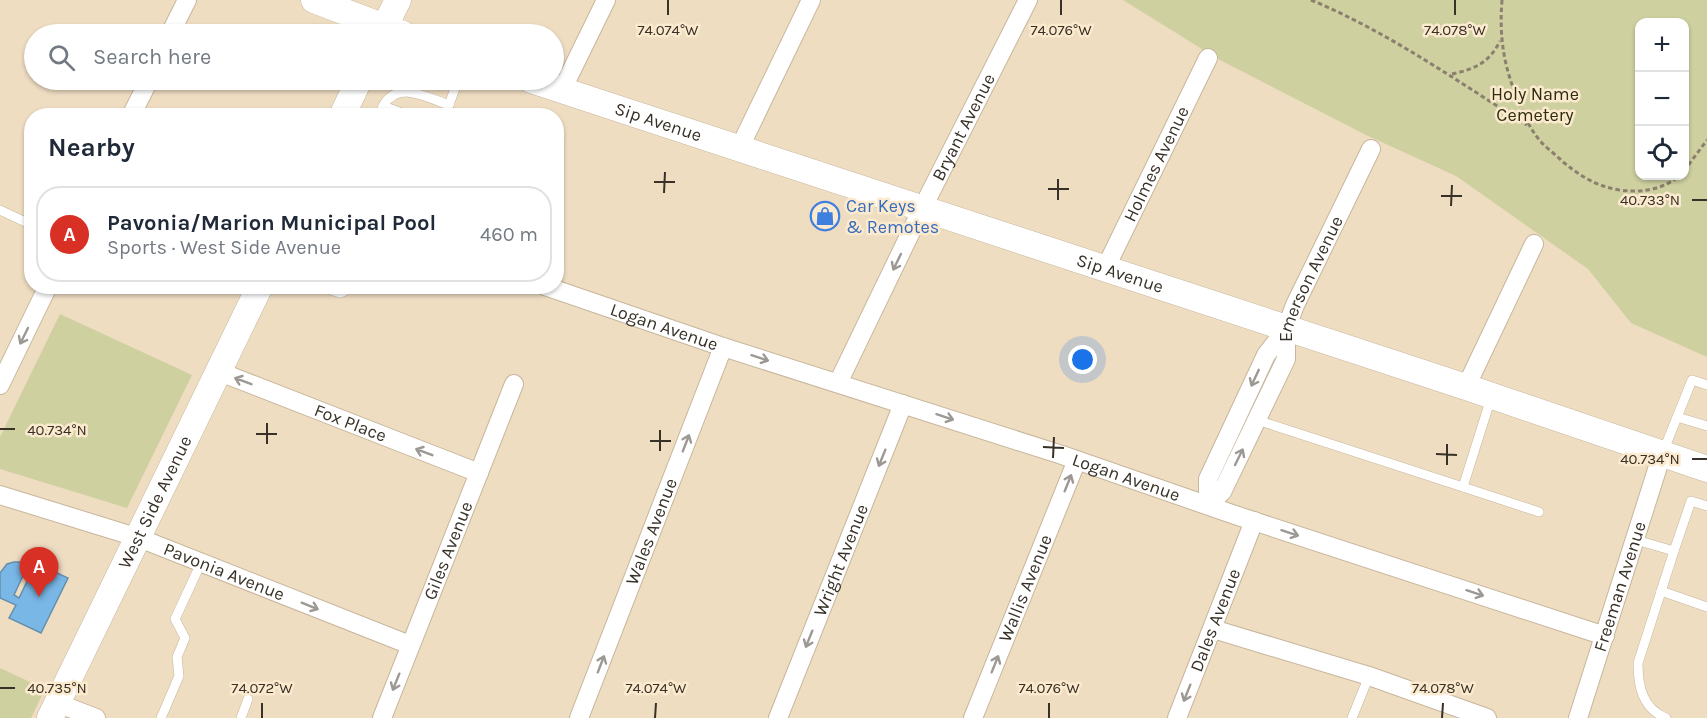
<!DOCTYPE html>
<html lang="en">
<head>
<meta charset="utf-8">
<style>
  :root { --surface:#fff; --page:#f2f2f3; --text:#1f2937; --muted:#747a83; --line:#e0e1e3; --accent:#d93025 }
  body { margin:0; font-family:Karla,sans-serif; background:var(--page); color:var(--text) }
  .controls { position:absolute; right:18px; top:18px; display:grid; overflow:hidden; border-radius:12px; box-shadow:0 2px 4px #0004 }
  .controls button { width:54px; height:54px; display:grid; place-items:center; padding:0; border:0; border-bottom:2px solid var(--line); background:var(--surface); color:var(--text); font:30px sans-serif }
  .you { position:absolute; left:1083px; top:360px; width:21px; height:21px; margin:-15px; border:4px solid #fff; border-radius:50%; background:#1a73e8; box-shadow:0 0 0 9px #1a73e833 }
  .badge { display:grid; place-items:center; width:39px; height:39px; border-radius:50%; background:var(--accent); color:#fff; font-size:20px; font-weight:700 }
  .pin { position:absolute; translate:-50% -50px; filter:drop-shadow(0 2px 3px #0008) }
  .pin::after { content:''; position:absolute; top:32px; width:21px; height:18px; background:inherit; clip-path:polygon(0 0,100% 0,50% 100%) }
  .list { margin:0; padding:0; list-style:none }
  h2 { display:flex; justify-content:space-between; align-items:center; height:78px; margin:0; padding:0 24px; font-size:26px }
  h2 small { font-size:20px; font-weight:400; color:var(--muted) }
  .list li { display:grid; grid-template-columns:39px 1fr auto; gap:18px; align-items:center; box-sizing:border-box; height:96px; margin:0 12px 12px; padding:0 12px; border:2px solid var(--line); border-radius:24px }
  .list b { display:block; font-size:22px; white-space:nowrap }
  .list p { margin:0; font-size:20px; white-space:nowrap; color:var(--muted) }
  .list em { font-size:20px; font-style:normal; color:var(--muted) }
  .icon { flex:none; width:33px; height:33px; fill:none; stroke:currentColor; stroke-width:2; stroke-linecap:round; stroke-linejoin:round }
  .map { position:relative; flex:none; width:1707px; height:718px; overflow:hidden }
  .search { position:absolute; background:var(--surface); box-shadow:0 2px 4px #0004; left:24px; top:24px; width:540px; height:66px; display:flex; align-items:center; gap:15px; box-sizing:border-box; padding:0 21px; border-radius:33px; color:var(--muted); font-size:22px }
  .panel { position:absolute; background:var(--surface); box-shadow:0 2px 4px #0004; left:24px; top:108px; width:540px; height:186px; border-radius:24px }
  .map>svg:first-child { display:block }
  .green { fill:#ced0a0; fill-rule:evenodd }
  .water { fill:#79b7e7; stroke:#668fad; stroke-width:1.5 }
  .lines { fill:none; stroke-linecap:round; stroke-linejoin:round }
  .lane-casing { stroke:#c7b69c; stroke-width:10 }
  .street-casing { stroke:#c7b69c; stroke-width:20 }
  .secondary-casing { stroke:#c7b69c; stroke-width:27 }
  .path { stroke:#8b7f6d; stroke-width:3; stroke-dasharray:4.5 3; stroke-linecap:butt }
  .lane { stroke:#fff; stroke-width:9 }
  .street { stroke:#fff; stroke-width:18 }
  .secondary { stroke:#fff; stroke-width:26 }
  .oneway { stroke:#9c9893 }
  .ticks { fill:none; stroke:#383127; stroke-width:2 }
  .labels { text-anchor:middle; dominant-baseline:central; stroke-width:5; stroke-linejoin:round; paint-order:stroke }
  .park-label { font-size:18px; fill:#2d2d0d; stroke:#fceacf }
  .street-label { font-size:18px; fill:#383127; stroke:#fceacf }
  .shop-label { font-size:18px; fill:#366cbe; stroke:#fceacf; text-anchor:start }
  .ticks-label { font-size:15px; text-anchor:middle; fill:#383127; stroke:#fceacf; stroke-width:5; stroke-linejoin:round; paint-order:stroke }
</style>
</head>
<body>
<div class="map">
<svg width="1707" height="718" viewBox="0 0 1707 718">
  <rect width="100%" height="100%" fill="#efddc2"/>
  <!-- green -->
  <g class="green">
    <path d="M1123 0H1707V357L1631 323 1588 269 1456 176 1366 135 1218 59ZM1640 22H1684V176H1640Z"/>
    <polygon points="60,314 192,375 127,508 0,469 0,437"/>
    <polygon points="0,668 45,689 31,718 0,718"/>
  </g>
  <!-- water -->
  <polygon class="water" points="14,562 20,562 28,565 14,595 19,598 36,563 68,578 41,633 9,618 16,605 0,598 0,573 7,564"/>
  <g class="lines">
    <!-- lane casing -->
    <g class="lane-casing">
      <g id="lane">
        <path d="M383 106C398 80 426 97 449 105"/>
        <polyline points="379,116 383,106 410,116"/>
        <polyline points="445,116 458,80"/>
        <polyline points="0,210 32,225"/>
        <polyline points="318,286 340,293 345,291 346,286"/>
        <polyline points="1677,417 1707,426"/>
        <polyline points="1257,420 1463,487 1491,398"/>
        <polyline points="1663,452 1692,380 1707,385"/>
        <polyline points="1463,487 1539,512"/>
        <path d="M1636 540 1674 551 1638 663C1638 686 1642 708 1666 718"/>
        <polyline points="1674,551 1691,501 1707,506"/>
        <polyline points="1661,591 1707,607"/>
        <polyline points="161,718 179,676 177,657 185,638 175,619 201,563"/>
        <polyline points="241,718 248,699"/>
        <polyline points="1352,718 1369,676"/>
      </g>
    </g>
    <!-- street casing -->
    <g class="street-casing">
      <g id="street">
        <polyline points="170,34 187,0"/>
        <polyline points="562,90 606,0"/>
        <polyline points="131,116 149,80"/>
        <polyline points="739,149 811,0"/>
        <path id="s1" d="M1105 269 1208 58"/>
        <path id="s2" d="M545 286 723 347 1062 455 1235 515 1605 636"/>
        <path id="s3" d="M220 372 479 473"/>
        <path id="s4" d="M838 383 922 209 1028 0"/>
        <polyline points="0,385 48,286"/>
        <polyline points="1466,387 1534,244"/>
        <path id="s5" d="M0 495 139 538 410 645"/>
        <path id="s6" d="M1208 505 1222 492 1286 359V329L1295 305 1371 149"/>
        <polyline points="1208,505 1208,479 1266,355 1286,329"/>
        <polyline points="1213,629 1369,676 1487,718"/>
        <polyline points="57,703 96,718"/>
        <path id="s7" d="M382 718 514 384"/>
        <path id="s8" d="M579 718 723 347"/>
        <path id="s9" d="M778 718 903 404"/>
        <path id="s10" d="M973 718 1077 460"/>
        <path id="s11" d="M1177 718 1254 521"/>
        <path id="s12" d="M1578 718 1662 454"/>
      </g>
    </g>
    <!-- secondary casing -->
    <g class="secondary-casing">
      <g id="secondary">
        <polyline points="314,0 403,34"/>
        <polyline points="381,34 398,0"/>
        <path id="s13" d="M531 80 1466 387 1707 469"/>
        <polyline points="342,116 359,80"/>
        <path id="s14" d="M50 718 260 286"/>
      </g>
    </g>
    <!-- path -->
    <g class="path">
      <path d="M1311 0C1388 32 1457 81 1527 125"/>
      <path d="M1502 0C1499 39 1504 67 1519 103 1525 117 1531 131 1542 143 1548 149 1556 155 1562 161 1580 176 1596 186 1619 190 1641 193 1662 190 1679 176"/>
      <path d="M1452 74C1475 69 1489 63 1500 41"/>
      <polyline points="1684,171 1707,140"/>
    </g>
    <!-- lane -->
    <use href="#lane" class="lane"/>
    <!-- street -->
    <use href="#street" class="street"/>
    <!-- secondary -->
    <use href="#secondary" class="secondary"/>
  </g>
  <!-- one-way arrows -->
  <defs><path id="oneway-shaft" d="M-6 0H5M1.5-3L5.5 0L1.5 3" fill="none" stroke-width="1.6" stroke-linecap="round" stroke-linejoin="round" transform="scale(1.5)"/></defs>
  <g class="oneway">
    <use href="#oneway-shaft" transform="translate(897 262) rotate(116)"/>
    <use href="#oneway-shaft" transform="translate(24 336) rotate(116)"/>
    <use href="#oneway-shaft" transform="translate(760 358) rotate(18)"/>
    <use href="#oneway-shaft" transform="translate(1255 378) rotate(115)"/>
    <use href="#oneway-shaft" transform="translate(243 381) rotate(-159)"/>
    <use href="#oneway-shaft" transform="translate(945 417) rotate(18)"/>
    <use href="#oneway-shaft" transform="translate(686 443) rotate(-69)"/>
    <use href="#oneway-shaft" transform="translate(424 452) rotate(-159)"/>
    <use href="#oneway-shaft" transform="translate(1239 457) rotate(-64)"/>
    <use href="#oneway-shaft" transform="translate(882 458) rotate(112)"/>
    <use href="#oneway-shaft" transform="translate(1068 483) rotate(-68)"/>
    <use href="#oneway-shaft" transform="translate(1290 533) rotate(18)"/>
    <use href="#oneway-shaft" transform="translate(1475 593) rotate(18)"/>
    <use href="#oneway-shaft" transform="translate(310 606) rotate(22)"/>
    <use href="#oneway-shaft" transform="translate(809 639) rotate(112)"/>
    <use href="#oneway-shaft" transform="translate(601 664) rotate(-69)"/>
    <use href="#oneway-shaft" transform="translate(995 664) rotate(-68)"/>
    <use href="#oneway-shaft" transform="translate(396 682) rotate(112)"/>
    <use href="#oneway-shaft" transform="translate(1187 693) rotate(112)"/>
  </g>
  <!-- ticks -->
  <path class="ticks" d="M668 15V0M1061 15V0M1455 15V0M654 182H675M1048 189H1069M664 193 665 172M1441 196H1462M1058 200V179M1692 200H1707M1451 206 1452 185M0 429H15M256 434H277M650 441H671M267 444V423M1043 447 1064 448M660 451V430M1436 454 1457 455M1053 458 1054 437M1692 459H1707M1447 465V444M0 688H15M262 718V703M655 718 656 703M1049 718V703M1442 718 1443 703"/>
  <!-- icons -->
  <defs>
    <g id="shop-ring" transform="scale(1.5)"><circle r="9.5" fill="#fceacf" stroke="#3f7fe0" stroke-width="1.5"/><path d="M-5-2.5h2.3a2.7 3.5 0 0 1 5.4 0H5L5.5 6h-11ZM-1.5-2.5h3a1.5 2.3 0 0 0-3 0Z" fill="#3f7fe0"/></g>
  </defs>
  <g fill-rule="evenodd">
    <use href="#shop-ring" x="825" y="216"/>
  </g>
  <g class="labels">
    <!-- park labels -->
    <g class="park-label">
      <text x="1535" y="94">Holy Name<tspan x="1535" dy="21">Cemetery</tspan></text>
    </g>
    <!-- street labels -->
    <g class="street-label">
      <text stroke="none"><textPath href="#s13" startOffset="134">Sip Avenue</textPath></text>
      <text stroke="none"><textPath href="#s4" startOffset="285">Bryant Avenue</textPath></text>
      <text stroke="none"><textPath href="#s1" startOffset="117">Holmes Avenue</textPath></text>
      <text stroke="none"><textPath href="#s13" startOffset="620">Sip Avenue</textPath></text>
      <text stroke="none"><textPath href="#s6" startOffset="252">Emerson Avenue</textPath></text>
      <text stroke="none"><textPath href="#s2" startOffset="126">Logan Avenue</textPath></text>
      <text stroke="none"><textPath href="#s3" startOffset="140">Fox Place</textPath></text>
      <text stroke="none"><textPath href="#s2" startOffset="612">Logan Avenue</textPath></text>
      <text stroke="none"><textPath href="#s14" startOffset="240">West Side Avenue</textPath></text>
      <text stroke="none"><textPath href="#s8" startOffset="200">Wales Avenue</textPath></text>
      <text stroke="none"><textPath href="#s7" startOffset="180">Giles Avenue</textPath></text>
      <text stroke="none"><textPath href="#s9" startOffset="170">Wright Avenue</textPath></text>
      <text stroke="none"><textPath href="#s5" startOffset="237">Pavonia Avenue</textPath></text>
      <text stroke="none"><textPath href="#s12" startOffset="138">Freeman Avenue</textPath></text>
      <text stroke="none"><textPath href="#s10" startOffset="140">Wallis Avenue</textPath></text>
      <text stroke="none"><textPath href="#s11" startOffset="105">Dales Avenue</textPath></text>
    </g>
    <!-- shop labels -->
    <g class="shop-label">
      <text x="846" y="206">Car Keys<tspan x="846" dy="21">&amp; Remotes</tspan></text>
    </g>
  </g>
  <g class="ticks-label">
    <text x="668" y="35">74.074°W</text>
    <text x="1061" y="35">74.076°W</text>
    <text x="1455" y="35">74.078°W</text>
    <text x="1650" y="205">40.733°N</text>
    <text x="57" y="435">40.734°N</text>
    <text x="1650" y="464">40.734°N</text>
    <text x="262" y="693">74.072°W</text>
    <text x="656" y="693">74.074°W</text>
    <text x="1049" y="693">74.076°W</text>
    <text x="1443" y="693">74.078°W</text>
    <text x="57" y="693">40.735°N</text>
  </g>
</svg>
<div class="controls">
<button>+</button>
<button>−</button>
<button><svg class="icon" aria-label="locate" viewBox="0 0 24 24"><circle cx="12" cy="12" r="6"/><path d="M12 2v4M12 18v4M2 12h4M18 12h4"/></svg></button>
</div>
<div class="you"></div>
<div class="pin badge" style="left:39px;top:597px">A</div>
<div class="search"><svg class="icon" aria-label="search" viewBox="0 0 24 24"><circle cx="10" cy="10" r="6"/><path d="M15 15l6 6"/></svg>Search here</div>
<section class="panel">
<h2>Nearby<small></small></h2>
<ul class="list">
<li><span class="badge">A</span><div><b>Pavonia/Marion Municipal Pool</b><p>Sports · West Side Avenue</p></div><em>460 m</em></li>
</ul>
</section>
</div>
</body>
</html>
